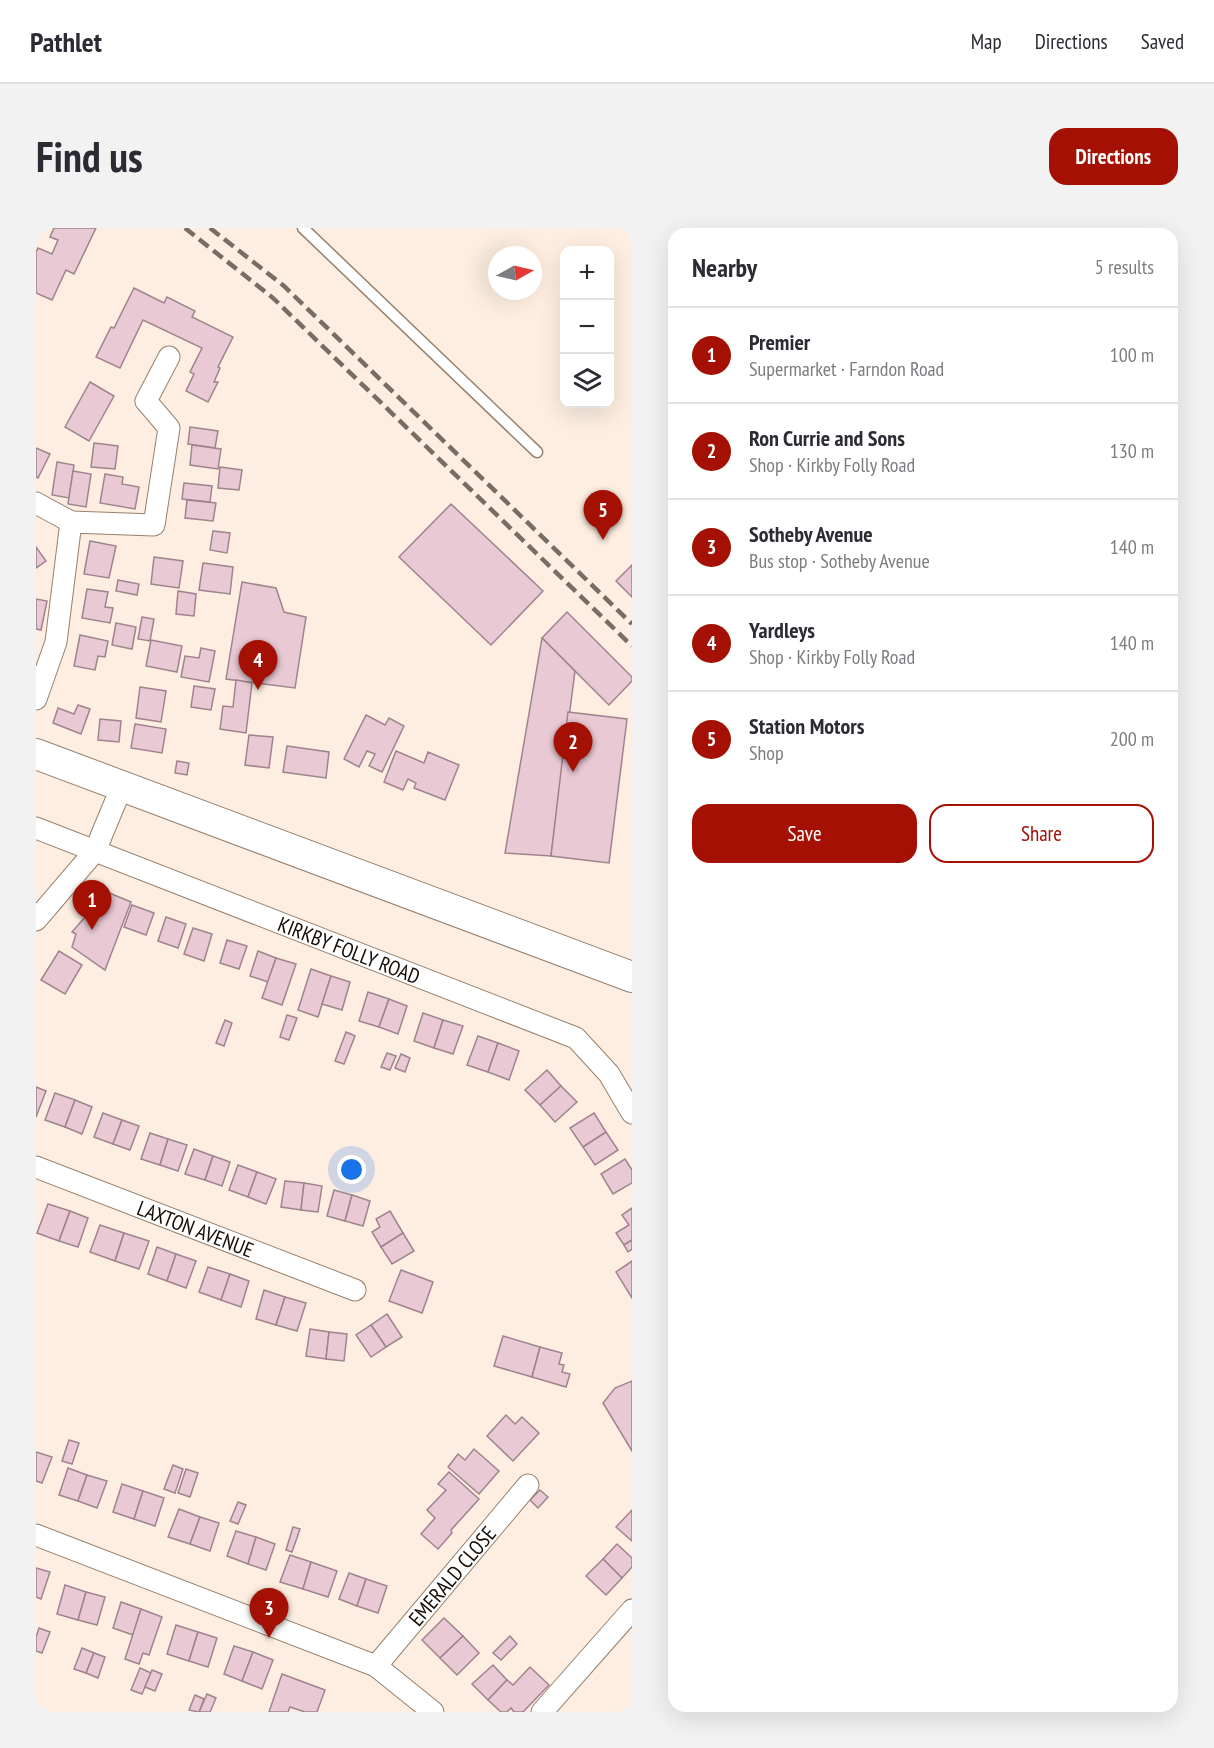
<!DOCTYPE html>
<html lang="en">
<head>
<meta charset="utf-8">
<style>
  :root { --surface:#fff; --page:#f2f2f3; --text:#2b2b33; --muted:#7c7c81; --line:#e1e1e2; --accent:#a41003 }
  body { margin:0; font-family:"PT Sans Narrow",sans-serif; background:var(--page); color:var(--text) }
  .controls { position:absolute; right:18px; top:18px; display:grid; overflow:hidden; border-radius:12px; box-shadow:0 6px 24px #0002 }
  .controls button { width:54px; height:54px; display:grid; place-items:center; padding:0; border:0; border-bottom:2px solid var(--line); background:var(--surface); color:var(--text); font:30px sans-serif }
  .compass { position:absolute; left:452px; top:18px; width:54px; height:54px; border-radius:50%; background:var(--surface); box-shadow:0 6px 24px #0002; rotate:82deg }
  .you { position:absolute; left:316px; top:942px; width:21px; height:21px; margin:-15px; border:4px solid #fff; border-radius:50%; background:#1a73e8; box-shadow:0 0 0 9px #1a73e833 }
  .badge { display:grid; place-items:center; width:39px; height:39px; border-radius:50%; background:var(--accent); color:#fff; font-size:20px; font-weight:700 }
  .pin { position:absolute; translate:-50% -50px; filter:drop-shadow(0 2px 3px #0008) }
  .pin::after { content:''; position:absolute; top:32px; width:21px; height:18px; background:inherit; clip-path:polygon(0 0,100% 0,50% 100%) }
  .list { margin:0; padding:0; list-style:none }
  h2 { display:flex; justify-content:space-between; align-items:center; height:78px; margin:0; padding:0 24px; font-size:26px }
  h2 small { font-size:20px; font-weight:400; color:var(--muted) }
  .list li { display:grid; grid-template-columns:39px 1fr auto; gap:18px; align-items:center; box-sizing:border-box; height:96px; padding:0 24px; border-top:2px solid var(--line) }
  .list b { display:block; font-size:22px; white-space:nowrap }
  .list p { margin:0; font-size:20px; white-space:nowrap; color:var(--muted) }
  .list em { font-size:20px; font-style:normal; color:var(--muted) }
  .actions { display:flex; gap:12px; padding:18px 24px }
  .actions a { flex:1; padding:14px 0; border:2px solid var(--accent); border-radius:18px; text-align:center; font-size:21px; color:var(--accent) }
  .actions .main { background:var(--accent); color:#fff }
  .icon { flex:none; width:33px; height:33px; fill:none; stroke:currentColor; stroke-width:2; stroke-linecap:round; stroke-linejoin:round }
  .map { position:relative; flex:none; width:596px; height:1484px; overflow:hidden; border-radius:18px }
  header { display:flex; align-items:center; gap:36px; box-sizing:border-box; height:84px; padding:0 30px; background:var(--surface); border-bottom:2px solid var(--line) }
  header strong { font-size:28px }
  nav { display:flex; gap:33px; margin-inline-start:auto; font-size:21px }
  .intro { display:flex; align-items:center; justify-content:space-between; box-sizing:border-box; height:144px; padding:0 36px }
  h1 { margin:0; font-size:42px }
  .button { padding:15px 27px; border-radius:18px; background:var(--accent); color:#fff; font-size:21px; font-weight:700 }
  main { display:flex; gap:36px; padding:0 36px }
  aside { flex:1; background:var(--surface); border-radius:18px; box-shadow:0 6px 24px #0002 }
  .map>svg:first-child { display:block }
  .building { fill:#e9c9d4; stroke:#a0838d; stroke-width:1.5 }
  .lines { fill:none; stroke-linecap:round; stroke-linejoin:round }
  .lane-casing { stroke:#97816e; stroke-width:13 }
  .street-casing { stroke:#97816e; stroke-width:23 }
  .secondary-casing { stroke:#97816e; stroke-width:32 }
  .lane { stroke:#fff; stroke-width:10 }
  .street { stroke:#fff; stroke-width:21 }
  .secondary { stroke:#fff; stroke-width:30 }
  .rail { stroke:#786d64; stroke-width:4.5; stroke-dasharray:12 6; stroke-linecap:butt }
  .labels { text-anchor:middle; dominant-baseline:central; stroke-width:4.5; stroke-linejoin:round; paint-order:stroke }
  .street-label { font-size:21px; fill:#150d07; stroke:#fefefe }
</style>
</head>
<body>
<header>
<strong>Pathlet</strong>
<nav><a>Map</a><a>Directions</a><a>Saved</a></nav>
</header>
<div class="intro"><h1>Find us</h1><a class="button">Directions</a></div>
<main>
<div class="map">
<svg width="596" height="1484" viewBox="0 0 596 1484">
  <rect width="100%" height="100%" fill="#fdeee1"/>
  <!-- building -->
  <g class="building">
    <polygon points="18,0 60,0 38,46 30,42 16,72 0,65 0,24 2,20 16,26 22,12 14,9"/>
    <polygon points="98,60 128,75 131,69 159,83 156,89 197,109 182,139 184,140 178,154 182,154 172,174 150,163 158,146 154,144 166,120 107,92 84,140 60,129 75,99 78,100"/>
    <polygon points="54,154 78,168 53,213 29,199"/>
    <polygon points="154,199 182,203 179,220 152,216"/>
    <polygon points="58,215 82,218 79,241 55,239"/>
    <polygon points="156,217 185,221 182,241 154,237"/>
    <polygon points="0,220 14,226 2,250 0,249"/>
    <polygon points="21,234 38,237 33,270 16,267"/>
    <polygon points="184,239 206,242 203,262 182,260"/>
    <polygon points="37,243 55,246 50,279 32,276"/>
    <polygon points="69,246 87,249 86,256 103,259 99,281 64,275"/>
    <polygon points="148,255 176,258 174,274 146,271"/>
    <polygon points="151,272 180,275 177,293 149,290"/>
    <polygon points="415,276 507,363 455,417 363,329"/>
    <polygon points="177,303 194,305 191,325 174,322"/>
    <polygon points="54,313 80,318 73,350 48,346"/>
    <polygon points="0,319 10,333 0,340"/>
    <polygon points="118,329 147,333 143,360 115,356"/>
    <polygon points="167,335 197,339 194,366 163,362"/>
    <polygon points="596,337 596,369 580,353"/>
    <polygon points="82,352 103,356 101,367 80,363"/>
    <polygon points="206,354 240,360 248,384 270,389 259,460 190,451"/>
    <polygon points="51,361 72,364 69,379 77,380 74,395 46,390"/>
    <polygon points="142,363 160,366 158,388 140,386"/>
    <polygon points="0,371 11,373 5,402 0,401"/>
    <polygon points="531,384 596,449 596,453 573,477 506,410"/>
    <polygon points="106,389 118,391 114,413 102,411"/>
    <polygon points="80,395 100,399 96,421 76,417"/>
    <polygon points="44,407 72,413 69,429 62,428 59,442 38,438"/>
    <polygon points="506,410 539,443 515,628 469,625"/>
    <polygon points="115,412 146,418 141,444 110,438"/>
    <polygon points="165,420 179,423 173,454 145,449 149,428 163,430"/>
    <polygon points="200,452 216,455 210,505 184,501 187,478 197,479"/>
    <polygon points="158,458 179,461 175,482 155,479"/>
    <polygon points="104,459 130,463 125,494 100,490"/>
    <polygon points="42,477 54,481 45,506 17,495 22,480 38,486"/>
    <polygon points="532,484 591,491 573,635 515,628"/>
    <polygon points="330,487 349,497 353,490 368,498 346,544 333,538 339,526 331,523 323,539 308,531"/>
    <polygon points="64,491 85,493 83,514 62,512"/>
    <polygon points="99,496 130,501 126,525 95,520"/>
    <polygon points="213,507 237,509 233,540 209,537"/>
    <polygon points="251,518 293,524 290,550 247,544"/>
    <polygon points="360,523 388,535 392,524 423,537 409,572 378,560 380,555 372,551 367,562 348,554"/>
    <polygon points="141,533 153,535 151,547 139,545"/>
    <polygon points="71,664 95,674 69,742 36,719 40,706 36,704"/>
    <polygon points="96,677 118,685 110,707 88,699"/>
    <polygon points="130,689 150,696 142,720 122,713"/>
    <polygon points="157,700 176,706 168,733 148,726"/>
    <polygon points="191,712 211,718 203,741 184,735"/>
    <polygon points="23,723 46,737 29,766 5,752"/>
    <polygon points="222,723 240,730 232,754 214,748"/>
    <polygon points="240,730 260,736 246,777 226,770"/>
    <polygon points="275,741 295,748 282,789 262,782"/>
    <polygon points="295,748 314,754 306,782 286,776"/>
    <polygon points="332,764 353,771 343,799 323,793"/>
    <polygon points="353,771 371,778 362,806 343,799"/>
    <polygon points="387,785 407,792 398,820 378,813"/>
    <polygon points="251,787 261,790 253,812 244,809"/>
    <polygon points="189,792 196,795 188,818 180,815"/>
    <polygon points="407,792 427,798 417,826 398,820"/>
    <polygon points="310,804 319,808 308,836 299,833"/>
    <polygon points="442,808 462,815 452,844 431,837"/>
    <polygon points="462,815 483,823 473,852 452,844"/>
    <polygon points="351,825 360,828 354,842 345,839"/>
    <polygon points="365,826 374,830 369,844 359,840"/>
    <polygon points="511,842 525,858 504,877 489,862"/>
    <polygon points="525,858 541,874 519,894 504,877"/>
    <polygon points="0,859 10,863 0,889"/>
    <polygon points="19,865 39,872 29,899 9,892"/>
    <polygon points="39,872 56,879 46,906 29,899"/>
    <polygon points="67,885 86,892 77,916 58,909"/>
    <polygon points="558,885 570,904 547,919 534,900"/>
    <polygon points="86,892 103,898 94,922 77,916"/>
    <polygon points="570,904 582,922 559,937 547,919"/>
    <polygon points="114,905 132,911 124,937 105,931"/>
    <polygon points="132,911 151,917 142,943 124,937"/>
    <polygon points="158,921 177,928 169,952 149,946"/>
    <polygon points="177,928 194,934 186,958 169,952"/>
    <polygon points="589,931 596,942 596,955 577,966 565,946"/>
    <polygon points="202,937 221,944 212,969 193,962"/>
    <polygon points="221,944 240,951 230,976 212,969"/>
    <polygon points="249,953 268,955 265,982 245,979"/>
    <polygon points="268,955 286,958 282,984 265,982"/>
    <polygon points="298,962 316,967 309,993 291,988"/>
    <polygon points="316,967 334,973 327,998 309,993"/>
    <polygon points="12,976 34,983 23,1013 1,1005"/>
    <polygon points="596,980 596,1012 588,1017 580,1005 593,997 586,987"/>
    <polygon points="34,983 52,990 42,1019 23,1013"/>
    <polygon points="354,983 367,1005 345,1019 336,1004 344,999 340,991"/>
    <polygon points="64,997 88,1005 79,1033 54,1024"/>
    <polygon points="88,1005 113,1013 103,1041 79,1033"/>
    <polygon points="367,1005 378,1023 356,1036 345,1019"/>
    <polygon points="596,1012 596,1021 592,1024 588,1017"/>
    <polygon points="121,1019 140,1026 131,1053 112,1046"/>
    <polygon points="140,1026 160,1033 150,1060 131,1053"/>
    <polygon points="596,1033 596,1070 580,1044"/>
    <polygon points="172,1039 194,1046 185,1072 163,1064"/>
    <polygon points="365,1042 397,1054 386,1085 353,1073"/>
    <polygon points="194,1046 213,1053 205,1079 185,1072"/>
    <polygon points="228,1062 249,1069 240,1097 220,1091"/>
    <polygon points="249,1069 270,1075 261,1103 240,1097"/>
    <polygon points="351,1086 366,1109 350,1119 335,1097"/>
    <polygon points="335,1097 350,1119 335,1129 320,1107"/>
    <polygon points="274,1101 293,1104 290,1131 270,1128"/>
    <polygon points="293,1104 311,1106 308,1133 290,1131"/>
    <polygon points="467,1108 504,1119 496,1149 458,1138"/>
    <polygon points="504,1119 526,1125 523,1136 528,1137 526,1144 534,1146 530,1159 496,1149"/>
    <polygon points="596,1153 596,1223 567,1175 579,1160"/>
    <polygon points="470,1187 479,1196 486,1189 503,1205 477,1233 451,1208"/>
    <polygon points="33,1212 43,1215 36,1236 26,1233"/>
    <polygon points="438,1221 463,1243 443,1266 412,1239 422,1226 429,1232"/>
    <polygon points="0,1224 16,1229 6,1255 0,1253"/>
    <polygon points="137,1237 147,1241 139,1265 128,1261"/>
    <polygon points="32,1240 51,1247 42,1273 23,1267"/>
    <polygon points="150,1241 162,1245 154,1269 142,1265"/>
    <polygon points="413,1244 443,1271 415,1302 416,1305 402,1321 385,1306 399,1290 391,1282 410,1262 402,1256"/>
    <polygon points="51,1247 71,1253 61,1280 42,1273"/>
    <polygon points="86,1256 107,1263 98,1291 77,1284"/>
    <polygon points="504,1262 512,1269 502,1280 494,1272"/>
    <polygon points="107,1263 128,1270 119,1298 98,1291"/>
    <polygon points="202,1274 210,1277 202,1296 194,1293"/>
    <polygon points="143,1281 164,1289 154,1316 132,1309"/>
    <polygon points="596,1282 596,1313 580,1299"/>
    <polygon points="164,1289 183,1295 174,1323 154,1316"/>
    <polygon points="257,1299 264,1301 256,1324 250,1322"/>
    <polygon points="200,1303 220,1309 212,1336 191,1328"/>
    <polygon points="220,1309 239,1316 230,1342 212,1336"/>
    <polygon points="581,1316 596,1330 596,1339 586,1350 567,1331"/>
    <polygon points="254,1327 275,1334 267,1361 244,1354"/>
    <polygon points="567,1331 586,1350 570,1367 550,1348"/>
    <polygon points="275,1334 301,1343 292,1369 267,1361"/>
    <polygon points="0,1340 14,1344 5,1371 0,1369"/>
    <polygon points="313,1345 330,1351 321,1378 303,1371"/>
    <polygon points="330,1351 351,1358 342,1385 321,1378"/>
    <polygon points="29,1357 50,1364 42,1392 21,1386"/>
    <polygon points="50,1364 69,1369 61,1397 42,1392"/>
    <polygon points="85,1374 105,1381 97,1407 77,1400"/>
    <polygon points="105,1381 126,1389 113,1427 107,1425 103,1436 89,1431"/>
    <polygon points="408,1390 427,1408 404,1430 386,1412"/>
    <polygon points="140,1397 162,1404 153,1433 131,1426"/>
    <polygon points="3,1400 14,1404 6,1425 0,1423 0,1409"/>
    <polygon points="162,1404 181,1410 172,1439 153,1433"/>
    <polygon points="427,1408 443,1425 421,1447 404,1430"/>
    <polygon points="474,1408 481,1416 465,1432 457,1425"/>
    <polygon points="198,1418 217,1424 206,1453 188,1446"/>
    <polygon points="46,1420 58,1425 50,1445 38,1441"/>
    <polygon points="217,1424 237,1432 226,1461 206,1453"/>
    <polygon points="58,1425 69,1429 62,1450 50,1445"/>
    <polygon points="457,1437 471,1452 452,1472 436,1456"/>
    <polygon points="494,1439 513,1457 487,1484 478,1484 475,1480 471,1484 465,1484 452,1472 471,1452 477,1457"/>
    <polygon points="104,1440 115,1445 106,1466 95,1462"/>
    <polygon points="116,1442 126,1446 119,1463 109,1459"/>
    <polygon points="246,1446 289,1462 281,1484 269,1484 254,1479 252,1484 233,1484"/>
    <polygon points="171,1466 180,1470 174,1484 163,1484"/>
    <polygon points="159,1467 168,1471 163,1484 153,1482"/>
  </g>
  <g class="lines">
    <!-- lane casing -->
    <g class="lane-casing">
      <polyline id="lane" points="267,0 501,224"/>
    </g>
    <!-- street casing -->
    <g class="street-casing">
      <g id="street">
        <polyline points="0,275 35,294"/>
        <polyline points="0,471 20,414 35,294 118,297 133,200 110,173 133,129"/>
        <path id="s1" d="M0 600 540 810 573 846 596 885"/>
        <polyline points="0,692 59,623 86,558"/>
        <path id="s2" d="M0 939 319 1062"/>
        <polyline points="0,1307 340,1438 397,1484"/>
        <path id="s3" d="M340 1438 492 1257"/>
        <polyline points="506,1484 596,1382"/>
      </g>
    </g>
    <!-- secondary casing -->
    <g class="secondary-casing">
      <polyline id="secondary" points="0,526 596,749"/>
    </g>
    <!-- lane -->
    <use href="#lane" class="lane"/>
    <!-- street -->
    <use href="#street" class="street"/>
    <!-- secondary -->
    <use href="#secondary" class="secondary"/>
    <!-- rail -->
    <g class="rail">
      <polyline points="149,0 237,70 596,418"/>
      <polyline points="174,0 248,58 596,396"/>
    </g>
  </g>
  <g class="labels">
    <!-- street labels -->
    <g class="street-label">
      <text stroke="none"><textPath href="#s1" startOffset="336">KIRKBY FOLLY ROAD</textPath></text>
      <text stroke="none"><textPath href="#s2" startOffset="171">LAXTON AVENUE</textPath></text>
      <text stroke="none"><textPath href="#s3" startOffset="118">EMERALD CLOSE</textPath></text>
    </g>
  </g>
</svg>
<div class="controls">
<button>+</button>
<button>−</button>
<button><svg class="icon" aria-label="layers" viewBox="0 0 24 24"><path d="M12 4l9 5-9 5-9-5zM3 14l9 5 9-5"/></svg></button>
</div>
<svg class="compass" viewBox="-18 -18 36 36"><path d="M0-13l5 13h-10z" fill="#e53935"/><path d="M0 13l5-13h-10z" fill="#7c7c81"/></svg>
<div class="you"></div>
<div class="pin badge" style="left:56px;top:702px">1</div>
<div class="pin badge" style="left:537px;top:544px">2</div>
<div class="pin badge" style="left:233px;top:1410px">3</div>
<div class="pin badge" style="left:222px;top:462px">4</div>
<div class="pin badge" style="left:567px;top:312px">5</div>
</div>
<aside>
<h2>Nearby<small>5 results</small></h2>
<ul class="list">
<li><span class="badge">1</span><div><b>Premier</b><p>Supermarket · Farndon Road</p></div><em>100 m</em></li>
<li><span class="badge">2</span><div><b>Ron Currie and Sons</b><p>Shop · Kirkby Folly Road</p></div><em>130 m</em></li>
<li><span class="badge">3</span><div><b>Sotheby Avenue</b><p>Bus stop · Sotheby Avenue</p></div><em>140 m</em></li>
<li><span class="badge">4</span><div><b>Yardleys</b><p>Shop · Kirkby Folly Road</p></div><em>140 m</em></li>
<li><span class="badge">5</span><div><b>Station Motors</b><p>Shop</p></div><em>200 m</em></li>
</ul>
<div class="actions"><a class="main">Save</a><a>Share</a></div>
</aside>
</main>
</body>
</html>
